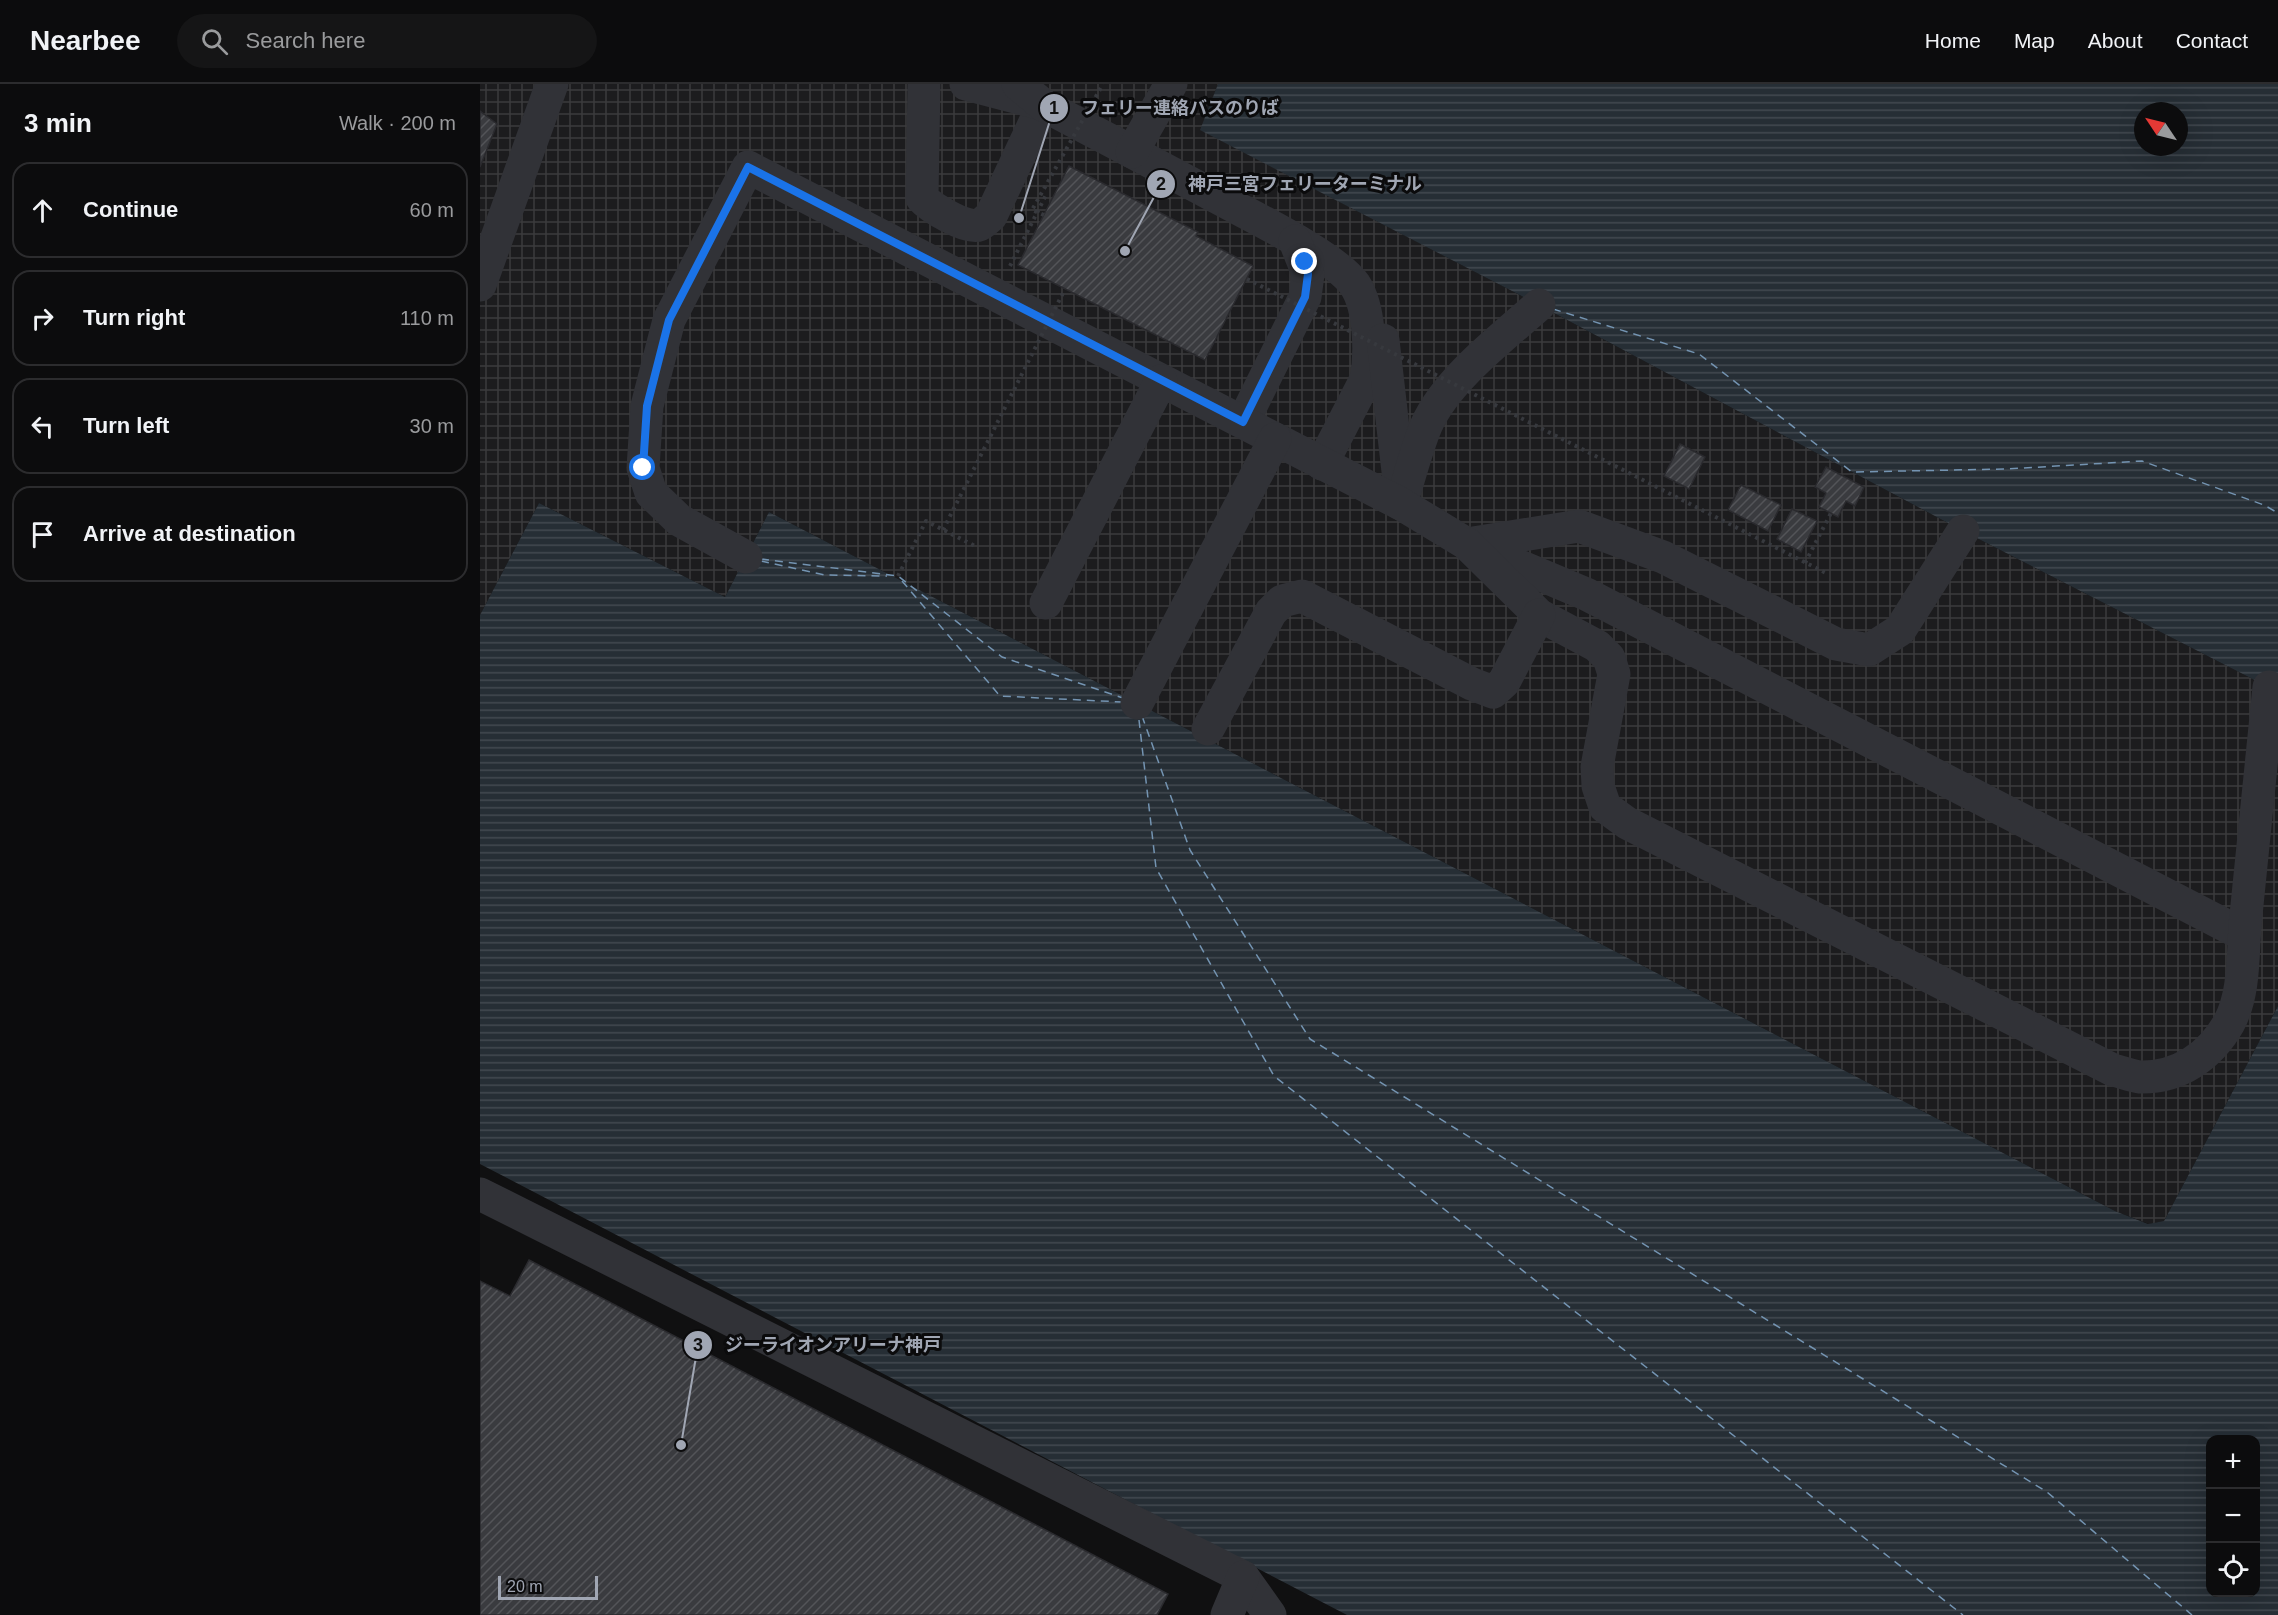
<!DOCTYPE html>
<html lang="en">
<head>
<meta charset="utf-8">
<style>
  :root { --surface:#0c0c0d; --page:#151516; --text:#f1f3f6; --muted:#9a9b9d; --line:#2c2c2e }
  body { margin:0; font-family:Arial,"Noto Sans JP",sans-serif; background:var(--page); color:var(--text) }
  .controls { position:absolute; right:18px; bottom:18px; display:grid; overflow:hidden; border-radius:12px; box-shadow:0 6px 24px #0002 }
  .controls button { width:54px; height:54px; display:grid; place-items:center; padding:0; border:0; border-bottom:2px solid var(--line); background:var(--surface); color:var(--text); font:30px sans-serif }
  .compass { position:absolute; left:1654px; top:18px; width:54px; height:54px; border-radius:50%; background:var(--surface); box-shadow:0 6px 24px #0002; rotate:305deg }
  .scale { position:absolute; left:18px; bottom:15px; width:100px; box-sizing:border-box; padding-left:6px; border:3px solid #a0a6b3; border-top:0; font-size:16px; line-height:21px; white-space:nowrap; color:#a0a6b3; -webkit-text-stroke:4px #0b0b0c; paint-order:stroke }
  .stop { position:absolute; width:18px; height:18px; margin:-14px; border:4px solid #1a73e8; border-radius:50%; background:#fff }
  .stop.end { background:#1a73e8; border-color:#fff; box-shadow:0 2px 6px #0008 }
  .list { margin:0; padding:0; list-style:none }
  h2 { display:flex; justify-content:space-between; align-items:center; height:78px; margin:0; padding:0 24px; font-size:26px }
  h2 small { font-size:20px; font-weight:400; color:var(--muted) }
  .list li { display:grid; grid-template-columns:39px 1fr auto; gap:18px; align-items:center; box-sizing:border-box; height:96px; margin:0 12px 12px; padding:0 12px; border:2px solid var(--line); border-radius:18px }
  .list b { display:block; font-size:22px; white-space:nowrap }
  .list em { font-size:20px; font-style:normal; color:var(--muted) }
  .icon { flex:none; width:33px; height:33px; fill:none; stroke:currentColor; stroke-width:2; stroke-linecap:round; stroke-linejoin:round }
  .map { position:relative; flex:none; width:1798px; height:1531px; overflow:hidden }
  header { display:flex; align-items:center; gap:36px; box-sizing:border-box; height:84px; padding:0 30px; background:var(--surface); border-bottom:2px solid var(--line) }
  header strong { font-size:28px }
  nav { display:flex; gap:33px; margin-inline-start:auto; font-size:21px }
  .search { width:420px; height:54px; background:var(--page); display:flex; align-items:center; gap:15px; box-sizing:border-box; padding:0 21px; border-radius:33px; color:var(--muted); font-size:22px }
  main { display:flex }
  aside { flex:1; background:var(--surface) }
  .map>svg:first-child { display:block }
  .industrial { fill:url(#industrial-grid) }
  .water { fill:url(#water-rules); fill-rule:evenodd }
  .lines { fill:none; stroke-linecap:round; stroke-linejoin:round }
  .ferry { stroke:#7494b2; stroke-width:1.5; stroke-dasharray:8 6; stroke-linecap:butt }
  .building { fill:url(#building-hatch); stroke:#2a2a2e; stroke-width:1.5 }
  .path { stroke:#37393e; stroke-width:4; stroke-dasharray:3 4.5; stroke-linecap:butt }
  .minor { stroke:#313237; stroke-width:33 }
  .path-bridge { stroke:#37393e; stroke-width:4; stroke-dasharray:3 4.5; stroke-linecap:butt }
  .route { stroke:#1a73e8; stroke-width:8 }
  .leader { fill:none; stroke:#a0a6b3; stroke-width:2 }
  .callout-dot { fill:#a0a6b3; stroke:#0b0b0c; stroke-width:2 }
  .mark-label { font-size:18px; text-anchor:middle; font-weight:bold; fill:#111 }
  .callout-label { font-size:18px; text-anchor:middle; font-weight:bold; fill:#a0a6b3; stroke:#0b0b0c; stroke-width:6; stroke-linejoin:round; paint-order:stroke }
</style>
</head>
<body>
<header>
<strong>Nearbee</strong>
<div class="search"><svg class="icon" aria-label="search" viewBox="0 0 24 24"><circle cx="10" cy="10" r="6"/><path d="M15 15l6 6"/></svg>Search here</div>
<nav><a>Home</a><a>Map</a><a>About</a><a>Contact</a></nav>
</header>
<main>
<aside>
<h2>3 min<small>Walk · 200 m</small></h2>
<ul class="list">
<li><svg class="icon" aria-label="ahead" viewBox="0 0 24 24"><path d="M12 20V5M6 11l6-6 6 6"/></svg><div><b>Continue</b></div><em>60 m</em></li>
<li><svg class="icon" aria-label="right" viewBox="0 0 24 24"><path d="M7 20v-9h11M14 6l5 5-5 5"/></svg><div><b>Turn right</b></div><em>110 m</em></li>
<li><svg class="icon" aria-label="left" viewBox="0 0 24 24"><path d="M17 20v-9H6M10 6l-5 5 5 5"/></svg><div><b>Turn left</b></div><em>30 m</em></li>
<li><svg class="icon" aria-label="arrive" viewBox="0 0 24 24"><path d="M6 21V4h12l-3 4 3 4H6"/></svg><div><b>Arrive at destination</b></div></li>
</ul>
</aside>
<div class="map">
<svg width="1798" height="1531" viewBox="0 0 1798 1531">
  <defs>
    <pattern id="industrial-grid" width="8" height="8" patternUnits="userSpaceOnUse" patternTransform="scale(1.5)"><rect width="8" height="8" fill="#1c1c1e"/><path d="M0 4h8M4 0v8" fill="none" stroke="#3a3a3c"/></pattern>
    <pattern id="water-rules" width="6" height="5" patternUnits="userSpaceOnUse" patternTransform="scale(1.5)"><rect width="6" height="5" fill="#262e35"/><path d="M0 2.5h6" fill="none" stroke="#424950"/></pattern>
    <pattern id="building-hatch" width="6" height="6" patternUnits="userSpaceOnUse" patternTransform="scale(1.5)"><rect width="6" height="6" fill="#3a3b3f"/><path d="M-1 1l2-2M0 6l6-6M5 7l2-2" fill="none" stroke="#535458"/></pattern>
  </defs>
  <rect width="100%" height="100%" fill="#101011"/>
  <!-- industrial -->
  <polygon class="industrial" points="0,0 738,0 721,46 1059,221 1483,447 1798,608 1798,922 1684,1137 1669,1140 1635,1127 289,428 245,513 59,419 0,531"/>
  <!-- water -->
  <g class="water">
    <path d="M738 0H1798V608L1483 447 1059 221 720 46ZM1663 27H1699V63H1663Z"/>
    <path d="M59 419 245 513 289 428 1635 1127 1668 1140 1684 1137 1798 922V1531H867L0 1080V531ZM1730 1356H1776V1508H1730Z"/>
  </g>
  <g class="lines">
    <!-- ferry -->
    <g class="ferry">
      <polyline points="1073,225 1219,270 1372,388 1527,385 1662,377 1784,421 1798,429"/>
      <polyline points="281,475 418,492 522,573 643,614"/>
      <polyline points="281,477 345,491 407,492"/>
      <polyline points="422,497 520,612 642,618"/>
      <polyline points="662,632 710,766 830,955 1567,1408 1712,1531"/>
      <polyline points="659,636 676,784 794,992 1483,1531"/>
    </g>
  </g>
  <!-- building -->
  <g class="building">
    <polygon points="0,27 17,40 0,83"/>
    <polygon points="589,82 718,148 716,152 773,182 725,276 538,181"/>
    <polygon points="1200,360 1225,373 1209,405 1184,392"/>
    <polygon points="1346,383 1384,403 1375,422 1366,417 1358,433 1339,423 1346,409 1335,403"/>
    <polygon points="1261,401 1301,421 1288,447 1248,426"/>
    <polygon points="1312,425 1337,437 1321,468 1297,455"/>
    <polygon points="49,1176 688,1510 677,1531 0,1531 0,1197 30,1212"/>
  </g>
  <g class="lines">
    <!-- path -->
    <g class="path">
      <polyline points="530,182 567,109"/>
      <polyline points="1325,479 1351,429"/>
      <polyline points="418,492 446,437 497,463"/>
    </g>
    <!-- minor -->
    <g class="minor">
      <path d="M444 0 442 114C450 123 487 146 499 141 503 140 507 135 511 132L563 21"/>
      <polyline points="486,0 558,19"/>
      <path d="M538 0 563 21C628 55 692 89 757 124 787 140 857 175 875 201 890 224 891 269 886 295L842 380"/>
      <polyline points="652,68 691,0"/>
      <polyline points="0,201 72,0"/>
      <polyline points="903,256 920,405"/>
      <polyline points="763,338 825,213 828,190 815,157"/>
      <path d="M921 420C929 395 936 366 946 342 966 296 1022 254 1059 221"/>
      <polyline points="1483,447 1420,546 1389,566 1356,560 1183,473 1099,442 987,460 1106,510 1764,851"/>
      <path d="M266 473 199 436 171 409 163 384 167 322 189 236 268 83 921 420 987 460 1059 531 1117 562 1129 574 1134 590 1117 683 1118 702 1125 723 1147 739 1633 986C1642 988 1651 992 1660 993 1699 994 1730 972 1749 939 1766 907 1762 867 1766 831 1774 755 1782 679 1789 603"/>
      <polyline points="566,519 681,297"/>
      <polyline points="657,619 795,355"/>
      <polyline points="728,645 791,528 802,517 822,512 992,600 1013,608 1024,598 1059,531"/>
      <polyline points="0,1110 763,1493 790,1531"/>
      <polyline points="747,1531 763,1493"/>
    </g>
    <!-- path-bridge -->
    <g class="path-bridge">
      <polyline points="564,131 552,126 623,0"/>
      <polyline points="767,195 1348,490"/>
      <polyline points="463,446 585,205"/>
    </g>
  </g>
  <g class="lines">
    <!-- route -->
    <polyline class="route" points="163,384 167,322 189,236 268,83 763,338 825,213 828,190 825,178"/>
  </g>
  <!-- callouts -->
  <path class="leader" d="M539 134L574 24M645 167L681 100M201 1361L218 1261"/>
  <g class="callout-dot">
    <circle cx="539" cy="134" r="6"/>
    <circle cx="645" cy="167" r="6"/>
    <circle cx="201" cy="1361" r="6"/>
    <circle cx="574" cy="24" r="15"/>
    <circle cx="681" cy="100" r="15"/>
    <circle cx="218" cy="1261" r="15"/>
  </g>
  <g class="mark-label">
    <text x="574" y="30">1</text>
    <text x="681" y="106">2</text>
    <text x="218" y="1267">3</text>
  </g>
  <g class="callout-label">
    <text x="700" y="30">フェリー連絡バスのりば</text>
    <text x="825" y="106">神戸三宮フェリーターミナル</text>
    <text x="353" y="1267">ジーライオンアリーナ神戸</text>
  </g>
</svg>
<div class="controls">
<button>+</button>
<button>−</button>
<button><svg class="icon" aria-label="locate" viewBox="0 0 24 24"><circle cx="12" cy="12" r="6"/><path d="M12 2v4M12 18v4M2 12h4M18 12h4"/></svg></button>
</div>
<svg class="compass" viewBox="-18 -18 36 36"><path d="M0-13l5 13h-10z" fill="#e53935"/><path d="M0 13l5-13h-10z" fill="#9a9b9d"/></svg>
<div class="scale">20 m</div>
<div class="stop" style="left:163px;top:384px"></div>
<div class="stop end" style="left:825px;top:178px"></div>
</div>
</main>
</body>
</html>
